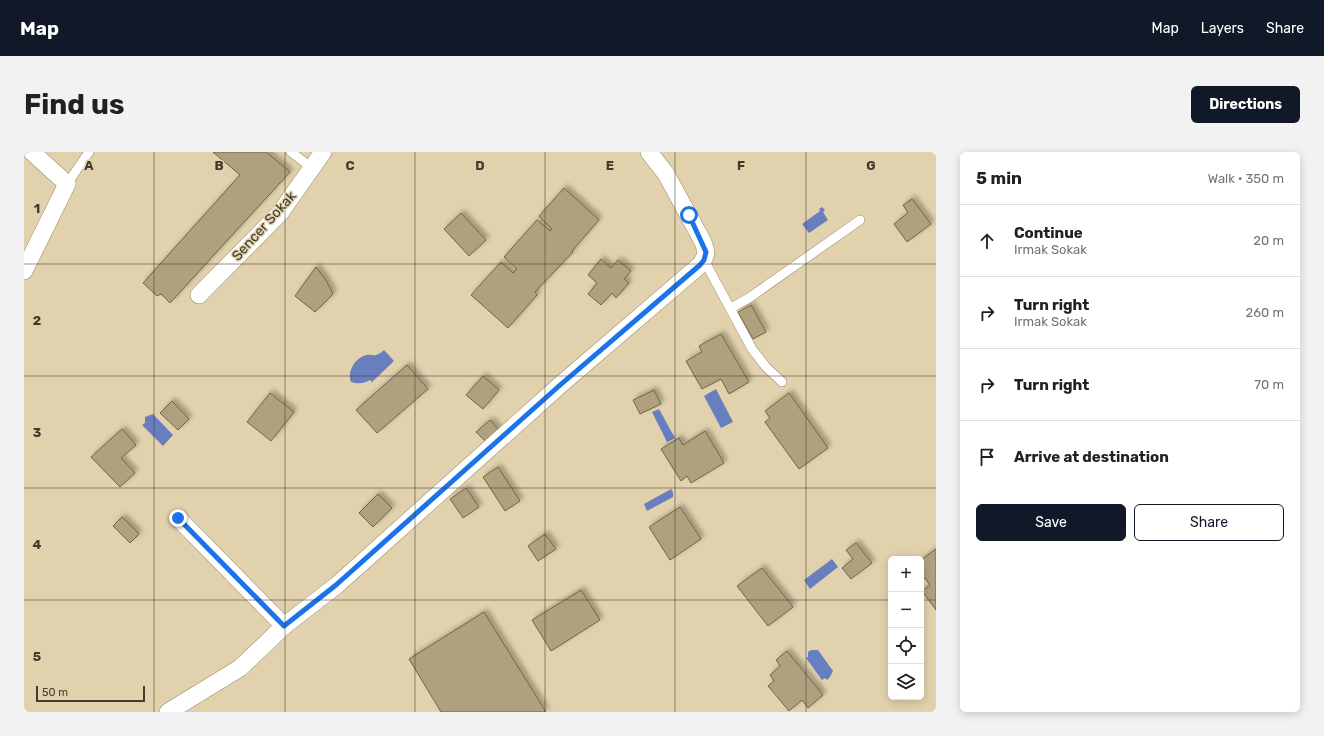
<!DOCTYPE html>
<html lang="en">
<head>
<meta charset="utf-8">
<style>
  :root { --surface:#fff; --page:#f2f2f2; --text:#202124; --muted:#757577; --line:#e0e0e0; --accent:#111827 }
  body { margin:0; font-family:Rubik,sans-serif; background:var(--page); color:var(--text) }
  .controls { position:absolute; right:12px; bottom:12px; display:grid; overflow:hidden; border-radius:6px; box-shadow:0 2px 10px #0003 }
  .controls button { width:36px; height:36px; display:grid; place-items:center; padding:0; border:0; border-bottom:1px solid var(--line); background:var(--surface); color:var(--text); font:20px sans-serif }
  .scale { position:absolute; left:12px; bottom:10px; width:109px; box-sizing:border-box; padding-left:4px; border:2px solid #413b2d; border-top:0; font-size:11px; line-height:14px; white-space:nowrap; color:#413b2d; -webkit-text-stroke:3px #e1d2ad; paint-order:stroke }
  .stop { position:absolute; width:12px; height:12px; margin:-9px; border:3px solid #1a73e8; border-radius:50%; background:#fff }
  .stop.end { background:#1a73e8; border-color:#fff; box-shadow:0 1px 4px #0008 }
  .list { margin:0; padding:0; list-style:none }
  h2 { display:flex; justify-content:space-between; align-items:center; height:52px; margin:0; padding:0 16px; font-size:17px }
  h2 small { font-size:13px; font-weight:400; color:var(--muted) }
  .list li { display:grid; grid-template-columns:26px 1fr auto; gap:12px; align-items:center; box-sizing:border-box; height:72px; padding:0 16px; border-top:1px solid var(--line) }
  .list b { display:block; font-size:15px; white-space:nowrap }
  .list p { margin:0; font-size:13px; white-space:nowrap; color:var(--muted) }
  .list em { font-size:13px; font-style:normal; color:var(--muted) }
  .actions { display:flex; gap:8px; padding:12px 16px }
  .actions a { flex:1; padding:9px 0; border:1px solid var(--accent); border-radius:6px; text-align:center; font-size:14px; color:var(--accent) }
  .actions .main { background:var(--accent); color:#fff }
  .icon { flex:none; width:22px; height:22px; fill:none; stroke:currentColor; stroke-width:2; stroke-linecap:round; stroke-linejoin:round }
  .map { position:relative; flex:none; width:912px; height:560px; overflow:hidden; border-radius:6px }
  header { display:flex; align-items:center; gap:24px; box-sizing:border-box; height:56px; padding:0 20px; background:var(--accent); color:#fff }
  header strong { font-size:19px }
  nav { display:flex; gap:22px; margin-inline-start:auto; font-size:14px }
  .intro { display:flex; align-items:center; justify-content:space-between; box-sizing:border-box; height:96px; padding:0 24px }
  h1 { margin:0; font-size:28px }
  .button { padding:10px 18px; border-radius:6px; background:var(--accent); color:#fff; font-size:14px; font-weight:700 }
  main { display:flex; gap:24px; padding:0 24px }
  aside { flex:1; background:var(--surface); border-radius:6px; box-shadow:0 2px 10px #0003 }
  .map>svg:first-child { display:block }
  .water { fill:#687ebe }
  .building { fill:#afa17e; stroke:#726443; filter:url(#shadow) }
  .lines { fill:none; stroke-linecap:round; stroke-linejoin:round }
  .lane-casing { stroke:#988a68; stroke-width:10 }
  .street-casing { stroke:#988a68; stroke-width:18 }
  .lane { stroke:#fff; stroke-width:9 }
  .street { stroke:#fff; stroke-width:17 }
  .route { stroke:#1a73e8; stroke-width:5 }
  .grid { fill:none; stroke:#413b2d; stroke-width:1; stroke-opacity:0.55 }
  .labels { text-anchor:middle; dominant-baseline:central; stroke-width:3; stroke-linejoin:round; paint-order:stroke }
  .street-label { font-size:14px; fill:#413b2d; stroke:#e1d2ad }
  .grid-label { font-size:13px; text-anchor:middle; font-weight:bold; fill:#413b2d; stroke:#e1d2ad; stroke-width:3; stroke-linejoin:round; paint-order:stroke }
</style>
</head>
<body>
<header>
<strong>Map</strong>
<nav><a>Map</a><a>Layers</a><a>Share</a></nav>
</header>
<div class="intro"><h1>Find us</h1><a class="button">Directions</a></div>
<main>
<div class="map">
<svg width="912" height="560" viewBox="0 0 912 560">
  <defs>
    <filter id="shadow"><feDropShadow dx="3.5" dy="-3.5" stdDeviation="2" flood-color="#0004"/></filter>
  </defs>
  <rect width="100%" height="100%" fill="#e1d2ad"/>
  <!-- water -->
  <g class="water">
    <polygon points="798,55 801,58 799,60 804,68 785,81 778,72 796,59 795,57"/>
    <path d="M360 198 370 209 348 230 346 228C339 232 334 232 327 230 323 220 331 205 343 203 346 202 349 204 352 203 355 202 358 200 360 198Z"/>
    <polygon points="692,237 709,270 697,276 680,244"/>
    <polygon points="635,257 651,286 643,290 628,260"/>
    <polygon points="129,262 149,283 139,294 118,273 121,271 121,265"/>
    <polygon points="647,337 649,340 649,345 623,359 620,352"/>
    <polygon points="808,407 814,415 786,437 780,428"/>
    <polygon points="787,498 794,498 809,519 806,525 803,528 801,526 798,528 782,506 784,505 784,500"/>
  </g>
  <!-- building -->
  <g class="building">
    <polygon points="189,0 242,0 266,20 146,151 137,142 133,144 119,131 216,23"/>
    <polygon points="540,36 575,68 548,99 549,100 511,140 513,143 484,176 447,143 477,110 489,121 493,117 480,105 513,68 526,79 528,77 515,64"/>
    <polygon points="888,47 907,72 883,90 870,72 884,61 879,53"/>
    <polygon points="437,61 462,88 445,104 420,77"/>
    <polygon points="577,107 587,116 594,108 607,119 600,127 605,131 592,146 588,141 577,153 564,142 573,131 564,123"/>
    <polygon points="292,115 302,128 309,142 291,160 271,144"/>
    <polygon points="727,153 742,180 729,187 714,160"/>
    <polygon points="697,182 725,230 705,242 697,227 678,237 662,209 678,200 675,194"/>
    <polygon points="383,213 404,237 353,281 332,258"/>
    <polygon points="459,224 475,238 459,257 442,243"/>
    <polygon points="630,238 637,252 616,262 609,248"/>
    <polygon points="246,241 270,260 247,289 223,270"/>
    <polygon points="765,241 804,296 775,317 741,270 746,266 741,259"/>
    <polygon points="148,249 165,267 154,278 136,261"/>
    <polygon points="466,268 475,278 462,290 452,280"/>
    <polygon points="98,277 112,293 97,306 111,321 96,335 67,305"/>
    <polygon points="681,279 700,311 667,331 663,324 657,329 637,297 655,286 659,293"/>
    <polygon points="474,315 496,349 481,359 459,325"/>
    <polygon points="442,336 455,355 439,366 426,347"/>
    <polygon points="354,342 368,356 349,375 335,361"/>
    <polygon points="656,355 677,387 646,408 625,375"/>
    <polygon points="98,365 115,382 106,391 89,374"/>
    <polygon points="521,382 532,397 514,409 504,394"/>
    <polygon points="832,391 848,411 827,427 818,416 829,407 822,398"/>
    <polygon points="912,397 912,458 898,439 906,433 901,426 897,429 897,408"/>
    <polygon points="738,416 769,455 744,474 713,434"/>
    <polygon points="557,438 576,468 527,499 508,468"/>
    <polygon points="460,460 522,560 417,560 385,507"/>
    <polygon points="763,499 799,543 784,556 778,548 765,559 744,534 750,529 746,523 756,514 752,508"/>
  </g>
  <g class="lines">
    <!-- lane casing -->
    <g class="lane-casing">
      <g id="lane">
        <polyline points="267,0 288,16"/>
        <polyline points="43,32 65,0"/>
        <polyline points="680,108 728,197 742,215 758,230"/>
        <polyline points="707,156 725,146 836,68"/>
      </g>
    </g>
    <!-- street casing -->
    <g class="street-casing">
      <g id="street">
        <polyline points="0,119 43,32 8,0"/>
        <polyline points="175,143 256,61 299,0"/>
        <polyline points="154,366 260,474"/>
        <path d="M144 560 216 516 260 474 313 433 535 234 676 113C683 103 683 101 679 90L642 22 625 0"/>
      </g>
    </g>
    <!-- lane -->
    <use href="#lane" class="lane"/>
    <!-- street -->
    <use href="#street" class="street"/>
  </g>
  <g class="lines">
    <!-- route -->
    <polyline class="route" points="154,366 260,474 312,433 535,234 676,113 680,108 682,100 665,63"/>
  </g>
  <!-- grid -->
  <path class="grid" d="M130 0V560M261 0V560M391 0V560M521 0V560M651 0V560M782 0V560M0 112H912M0 224H912M0 336H912M0 448H867M897 448H912"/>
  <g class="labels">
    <!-- street labels -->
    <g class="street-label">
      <text transform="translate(240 74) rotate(-48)">Sencer Sokak</text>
    </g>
  </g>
  <g class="grid-label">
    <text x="65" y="18">A</text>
    <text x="195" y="18">B</text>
    <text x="326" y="18">C</text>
    <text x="456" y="18">D</text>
    <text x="586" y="18">E</text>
    <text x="717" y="18">F</text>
    <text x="847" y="18">G</text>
    <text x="13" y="61">1</text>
    <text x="13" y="173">2</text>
    <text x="13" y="285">3</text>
    <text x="13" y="397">4</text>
    <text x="13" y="509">5</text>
  </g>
</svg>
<div class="controls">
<button>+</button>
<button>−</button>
<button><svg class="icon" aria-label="locate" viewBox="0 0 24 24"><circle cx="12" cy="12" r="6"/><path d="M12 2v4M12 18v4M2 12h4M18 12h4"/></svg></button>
<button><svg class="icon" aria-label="layers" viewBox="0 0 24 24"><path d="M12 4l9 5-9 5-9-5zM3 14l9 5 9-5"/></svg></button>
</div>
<div class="scale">50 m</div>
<div class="stop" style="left:665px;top:63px"></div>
<div class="stop end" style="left:154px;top:366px"></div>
</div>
<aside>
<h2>5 min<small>Walk · 350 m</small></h2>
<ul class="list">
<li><svg class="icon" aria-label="ahead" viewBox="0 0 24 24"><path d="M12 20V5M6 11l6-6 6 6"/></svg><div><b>Continue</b><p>Irmak Sokak</p></div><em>20 m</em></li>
<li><svg class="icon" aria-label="right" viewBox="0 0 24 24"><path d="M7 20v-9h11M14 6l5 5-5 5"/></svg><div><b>Turn right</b><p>Irmak Sokak</p></div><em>260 m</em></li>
<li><svg class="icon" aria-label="right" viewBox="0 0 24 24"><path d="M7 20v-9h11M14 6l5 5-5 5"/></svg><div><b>Turn right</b></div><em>70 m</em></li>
<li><svg class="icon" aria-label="arrive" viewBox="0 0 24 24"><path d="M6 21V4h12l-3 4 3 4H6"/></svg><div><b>Arrive at destination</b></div></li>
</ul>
<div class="actions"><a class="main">Save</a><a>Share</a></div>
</aside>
</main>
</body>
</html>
